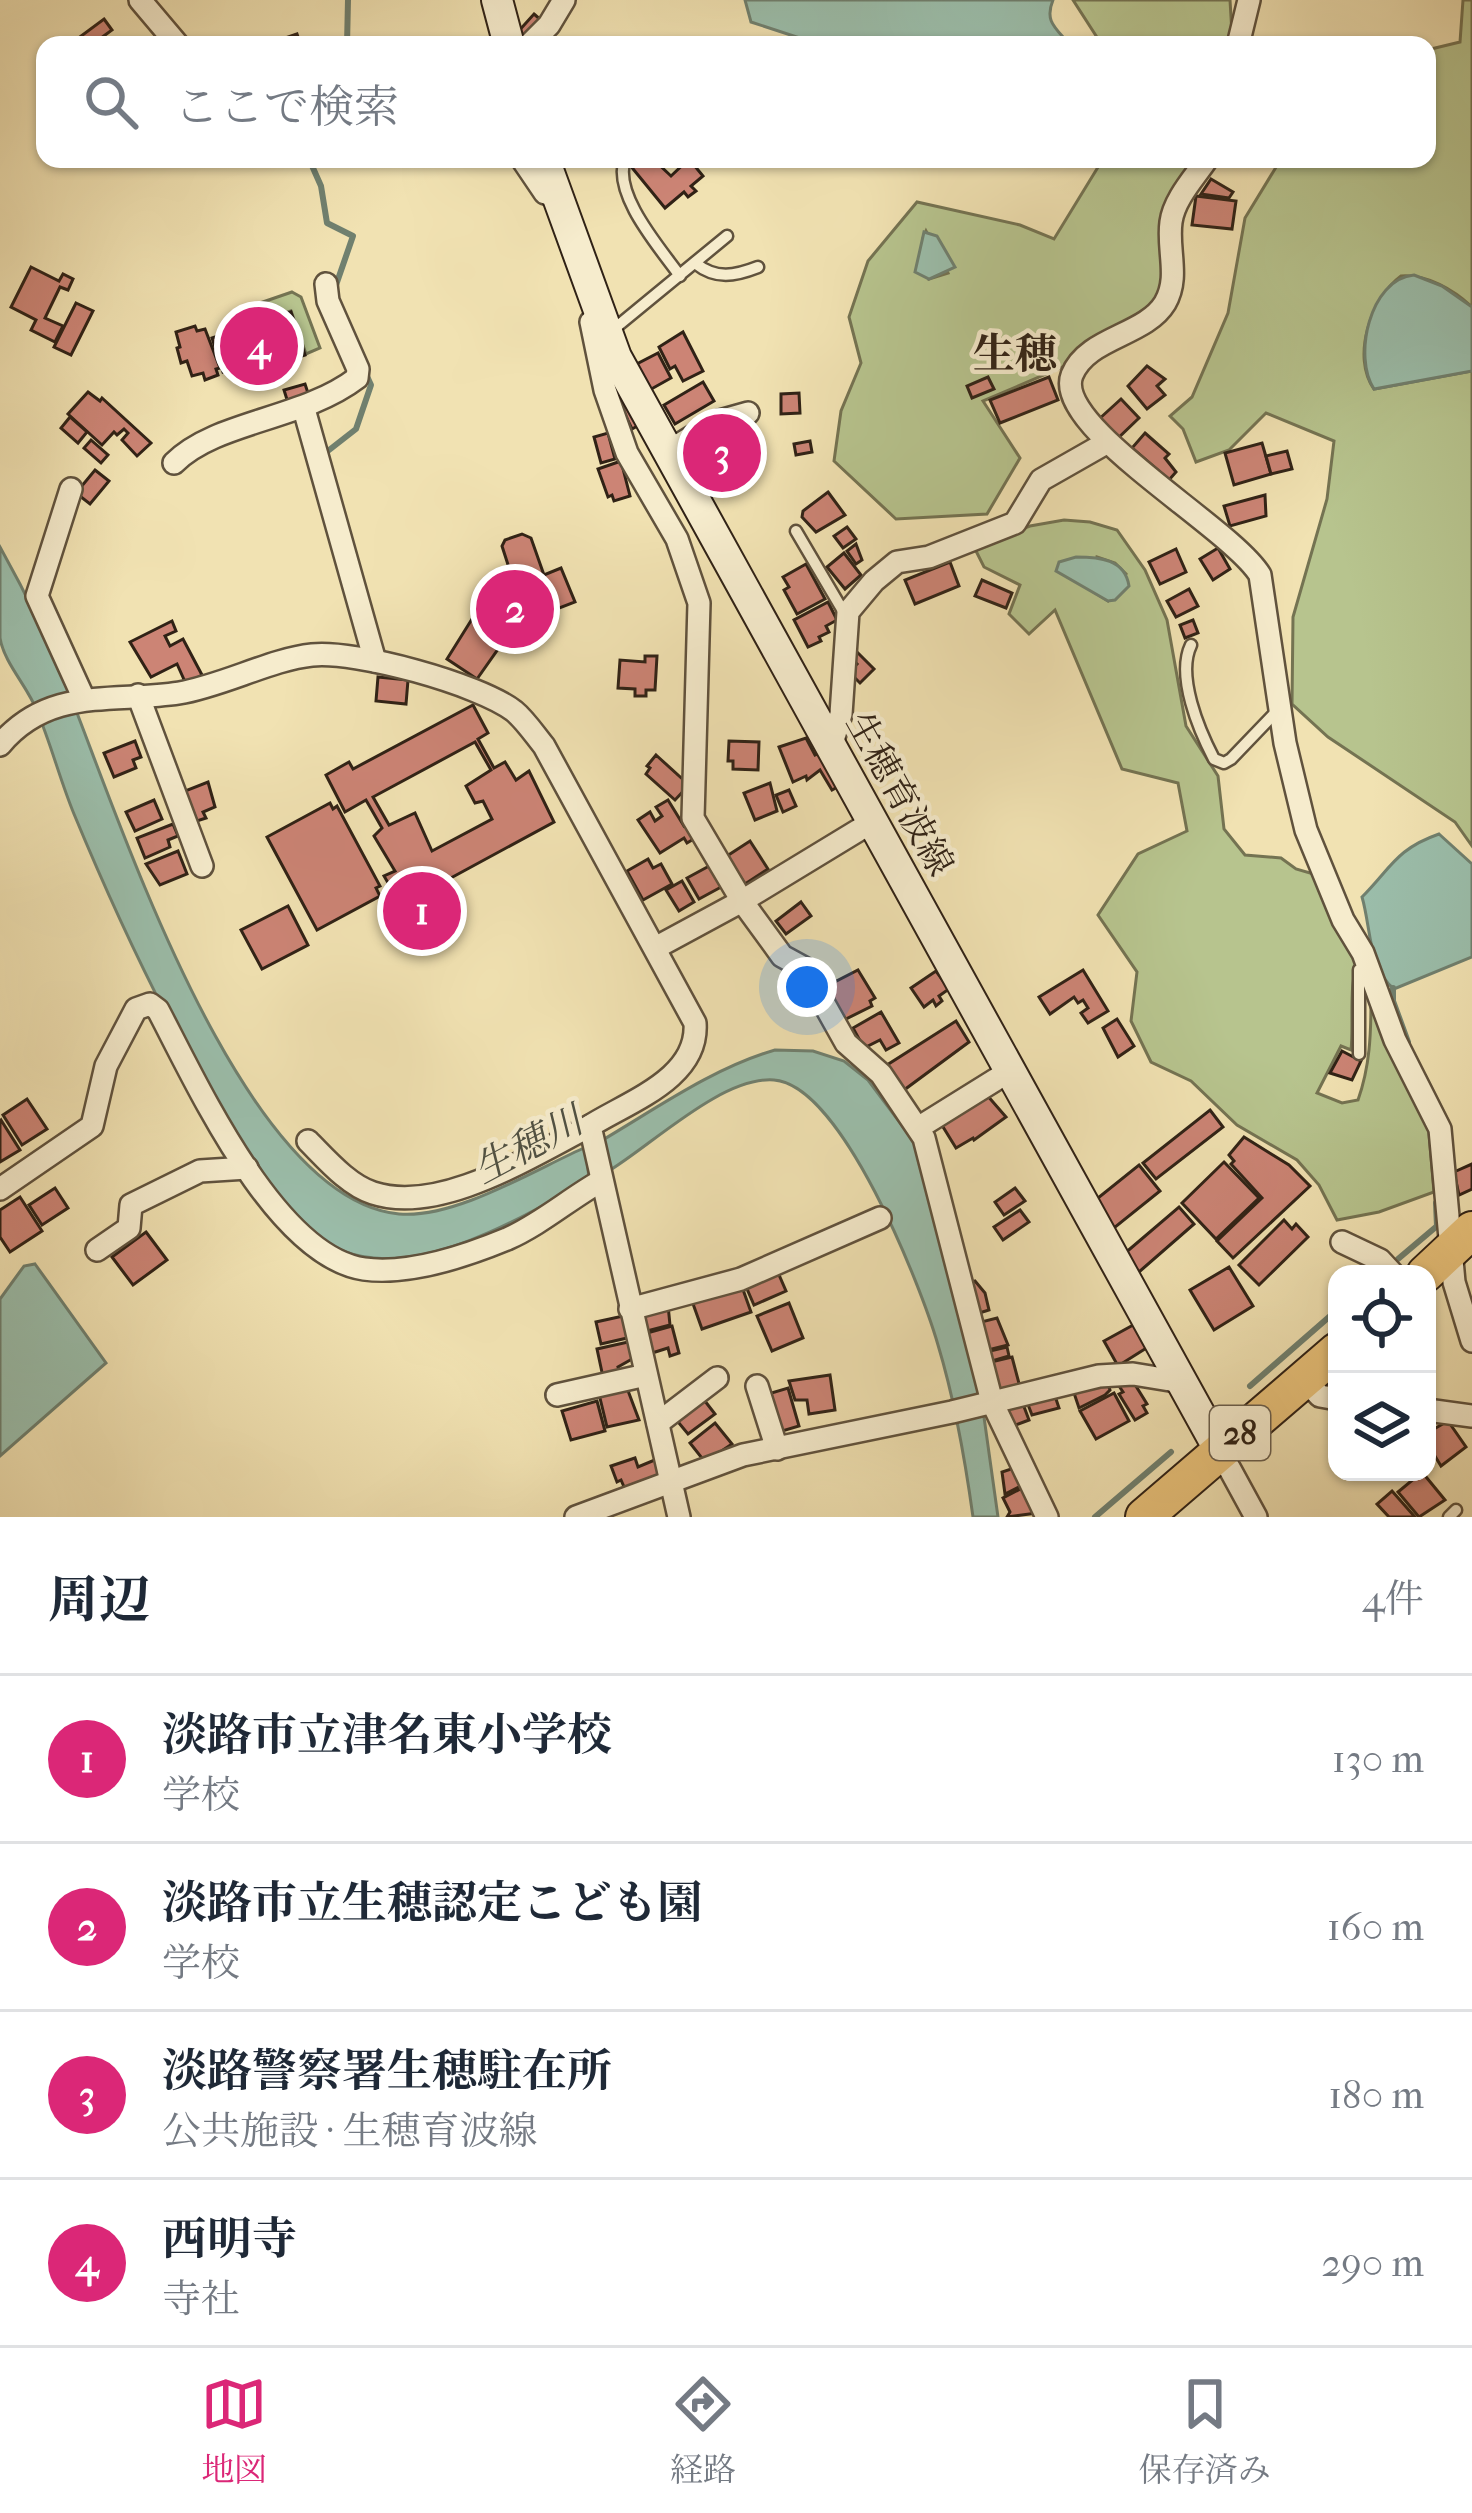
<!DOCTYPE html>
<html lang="ja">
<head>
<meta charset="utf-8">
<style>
  :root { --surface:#fff; --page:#f6f6f7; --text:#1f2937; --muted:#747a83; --line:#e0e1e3; --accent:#db2777 }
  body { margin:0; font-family:"IM FELL French Canon","Noto Serif JP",serif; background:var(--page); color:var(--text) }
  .controls { position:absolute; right:36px; bottom:36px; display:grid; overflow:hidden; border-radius:24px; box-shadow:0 3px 9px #0004 }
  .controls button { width:108px; height:108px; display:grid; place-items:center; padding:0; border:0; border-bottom:3px solid var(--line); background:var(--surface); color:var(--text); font:60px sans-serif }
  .you { position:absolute; left:807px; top:987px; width:42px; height:42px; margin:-30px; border:9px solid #fff; border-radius:50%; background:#1a73e8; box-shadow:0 0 0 18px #1a73e833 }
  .badge { display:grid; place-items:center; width:78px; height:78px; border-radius:50%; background:var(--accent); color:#fff; font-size:39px; font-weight:700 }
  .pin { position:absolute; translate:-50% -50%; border:6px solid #fff; box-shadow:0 3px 12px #0006 }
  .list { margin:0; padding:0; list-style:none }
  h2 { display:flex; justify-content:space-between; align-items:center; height:156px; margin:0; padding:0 48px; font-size:51px }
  h2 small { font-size:39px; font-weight:400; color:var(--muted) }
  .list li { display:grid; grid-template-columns:78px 1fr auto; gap:36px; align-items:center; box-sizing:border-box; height:168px; padding:0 48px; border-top:3px solid var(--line) }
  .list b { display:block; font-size:45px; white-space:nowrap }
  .list p { margin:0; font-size:39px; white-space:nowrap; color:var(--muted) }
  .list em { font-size:39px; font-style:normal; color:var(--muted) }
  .icon { flex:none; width:66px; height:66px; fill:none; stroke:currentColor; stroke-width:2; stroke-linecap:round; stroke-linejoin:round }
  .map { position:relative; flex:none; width:1472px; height:1517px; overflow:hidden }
  .search { position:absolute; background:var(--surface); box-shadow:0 3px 9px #0004; left:36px; right:36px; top:36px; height:132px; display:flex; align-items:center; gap:30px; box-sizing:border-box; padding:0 42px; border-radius:24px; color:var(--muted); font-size:45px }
  .sheet { height:828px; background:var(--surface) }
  nav { display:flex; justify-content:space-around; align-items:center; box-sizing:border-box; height:168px; border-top:3px solid var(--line); background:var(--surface); font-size:33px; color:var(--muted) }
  nav a { display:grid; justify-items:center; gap:6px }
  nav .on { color:var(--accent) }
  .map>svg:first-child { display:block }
  .green { fill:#b7c48e; stroke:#747352; stroke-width:3; fill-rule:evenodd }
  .water { fill:#9bbeab; stroke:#70806f; stroke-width:3 }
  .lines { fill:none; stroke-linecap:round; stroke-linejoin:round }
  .stream { stroke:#70806f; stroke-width:6 }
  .building { fill:#cc8475; stroke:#302216; stroke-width:3; fill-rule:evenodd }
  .service-casing { stroke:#60523d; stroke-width:15 }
  .minor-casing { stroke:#60523d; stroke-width:26 }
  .secondary-casing { stroke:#302216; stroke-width:34 }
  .trunk-casing { stroke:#302216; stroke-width:40 }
  .service { stroke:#f6eccd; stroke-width:10 }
  .minor { stroke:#f6eccd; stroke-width:21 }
  .secondary { stroke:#f6eccd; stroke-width:30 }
  .trunk { stroke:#e8c179; stroke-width:36 }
  .labels { text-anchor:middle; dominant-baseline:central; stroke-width:9; stroke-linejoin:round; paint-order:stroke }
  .shield { fill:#f6eccd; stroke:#6b5f4d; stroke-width:3 }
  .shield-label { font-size:33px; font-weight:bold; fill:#302216 }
  .street-label { font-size:36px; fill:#302216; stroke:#f6eccd }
  .water-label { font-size:39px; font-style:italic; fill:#505143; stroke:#f6eccd }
  .quarter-label { font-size:42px; font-weight:bold; fill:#302216; stroke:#f6eccd }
</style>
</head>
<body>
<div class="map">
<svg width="1472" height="1517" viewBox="0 0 1472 1517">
  <rect width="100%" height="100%" fill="#f1e2b2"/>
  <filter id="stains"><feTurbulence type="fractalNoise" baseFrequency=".00167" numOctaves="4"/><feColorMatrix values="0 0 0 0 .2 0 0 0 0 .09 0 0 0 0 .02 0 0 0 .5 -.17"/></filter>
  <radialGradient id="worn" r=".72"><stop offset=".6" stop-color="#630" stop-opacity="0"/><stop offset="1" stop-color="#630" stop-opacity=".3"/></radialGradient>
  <!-- green -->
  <g class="green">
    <polygon points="1073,0 1230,0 1232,34 1228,45 1102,45"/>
    <path d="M1463 0H1472V307C1454 290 1427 274 1401 276 1371 298 1351 357 1374 389L1472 371V846L1455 822 1328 737 1292 704 1293 617 1327 499 1334 441 1266 413 1229 450 1196 462 1183 429 1170 416 1192 397 1228 313 1245 218 1281 159H1427V50L1460 42Z"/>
    <path d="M1103 159H1197L1164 262 1160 298 1065 366 983 401 1020 458 987 514 896 519 834 461 841 411 861 363 849 317 868 261 917 202 1020 225 1054 239ZM926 231 948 273 929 279 923 238Z"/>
    <polygon points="292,292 301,297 320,348 306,354 291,311 263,320 257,304"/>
    <path d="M1064 520 1090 522 1117 530 1145 570 1167 620 1186 726 1218 776 1224 829 1245 855 1281 858 1296 869 1317 875 1359 961C1348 977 1354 1027 1351 1050L1341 1046 1317 1093 1342 1103 1358 1100C1370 1066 1371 1034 1371 999L1428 1122 1434 1192 1379 1212 1337 1220 1319 1185 1297 1160 1237 1125 1191 1081 1151 1062 1131 1021 1137 972 1098 915 1138 854 1187 831 1178 783 1122 769 1055 610 1029 634 1009 614 1020 585 984 567 974 547 1030 526ZM1097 557 1115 563 1126 574 1108 601 1092 591Z"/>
  </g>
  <!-- water -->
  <g class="water">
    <path d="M745 0H1053C1044 22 1056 28 1070 45H821L751 22Z"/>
    <polygon points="924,232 937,236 955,267 929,279 915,272"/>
    <path d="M1414 275 1442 286 1472 307V371L1374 389C1353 358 1369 279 1414 275Z"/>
    <path d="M0 547C27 595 50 643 70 695 121 823 242 1199 399 1214 455 1219 534 1170 586 1147L589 1179C527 1216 417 1281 343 1251 246 1211 115 913 74 814 60 780 51 744 37 711 28 687 4 663 0 638 0 609 0 576 0 547Z"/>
    <path d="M1076 557C1099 557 1125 559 1129 586L1115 600 1108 601 1056 571 1059 562Z"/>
    <path d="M1439 834 1472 864V957L1394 989C1368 968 1371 927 1362 897 1391 868 1396 849 1439 834Z"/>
    <path d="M775 1050 813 1051 844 1061 868 1080 919 1148 983 1410 998 1517H973C965 1459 955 1401 938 1345 921 1286 842 1085 774 1080 722 1076 651 1146 607 1172L601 1141C657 1108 713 1068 775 1050Z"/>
    <polygon points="35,1264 106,1363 0,1456 0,1299 24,1266"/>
  </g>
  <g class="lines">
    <!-- stream -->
    <g class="stream">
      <polyline points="347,45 348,0"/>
      <polyline points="309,159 321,186 327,223 353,236 335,288"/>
      <polyline points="324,454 356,429 371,385 365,372"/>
      <polyline points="1393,988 1393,1001 1408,1042"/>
      <polyline points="1424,1076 1447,1122"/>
      <polyline points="1398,1259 1437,1226 1436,1203"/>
      <polyline points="1250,1386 1337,1310"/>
      <polyline points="1095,1517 1171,1452"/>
    </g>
  </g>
  <!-- building -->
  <g class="building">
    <polygon points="534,14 542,21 525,41 516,34"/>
    <polygon points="104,19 112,30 97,41 101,45 69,45"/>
    <polygon points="297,34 301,45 265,45"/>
    <polygon points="635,159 653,159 671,176 689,159 703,176 691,186 696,191 688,197 684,192 665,208 629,164"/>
    <polygon points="1211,179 1233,192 1229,198 1201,194"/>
    <polygon points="1196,196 1236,201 1232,229 1192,225"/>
    <polygon points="31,267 59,281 63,274 73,279 68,290 60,287 45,318 63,326 55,342 31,330 36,320 11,307"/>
    <polygon points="76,303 93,311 71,355 54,347"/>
    <polygon points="291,312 305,355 293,359 296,367 277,373 275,365 264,369 261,359 223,372 212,338"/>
    <polygon points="195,326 197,331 205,329 220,368 216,369 218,375 205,380 203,373 192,376 187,361 181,363 177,348 180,347 176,332"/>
    <polygon points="683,332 703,371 683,381 675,366 670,369 659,347"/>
    <polygon points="658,353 671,378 646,392 633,366"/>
    <polygon points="1147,366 1165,379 1157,386 1165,395 1147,409 1128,386"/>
    <polygon points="988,377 994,389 972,398 967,386"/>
    <polygon points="1049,377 1058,400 1000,423 990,400"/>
    <polygon points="703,382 714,401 675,424 664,405"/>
    <polygon points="305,384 310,399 289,406 284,390"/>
    <polygon points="88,392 100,401 102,398 151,443 137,456 122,440 128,433 124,429 117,435 114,432 102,445 68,414"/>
    <polygon points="627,393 643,423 632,429 617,398"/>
    <polygon points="799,393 800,413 781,414 781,394"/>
    <polygon points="1121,399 1139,418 1116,440 1098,420"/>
    <polygon points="70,417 87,432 78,443 61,428"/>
    <polygon points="608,433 615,459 601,463 594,437"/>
    <polygon points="1145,433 1169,454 1165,458 1176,472 1169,480 1132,448"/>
    <polygon points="744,439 751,461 714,472 707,450"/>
    <polygon points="91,440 108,455 101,463 84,448"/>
    <polygon points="810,441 812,452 796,455 794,444"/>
    <polygon points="1262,443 1271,474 1234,485 1225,453"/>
    <polygon points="1287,451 1292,469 1271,474 1266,456"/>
    <polygon points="621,461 630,496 614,501 612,495 608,497 598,469"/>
    <polygon points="95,470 109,481 90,504 76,493"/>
    <polygon points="828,492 845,515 816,532 802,517 803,511"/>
    <polygon points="1265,495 1266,516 1230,526 1224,506"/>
    <polygon points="847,527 856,539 843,548 834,536"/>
    <polygon points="522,534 531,538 544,575 561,568 575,602 515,625 477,679 447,659 477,611 495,598 490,585 512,577 502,546 505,540"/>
    <polygon points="856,544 862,560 856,564 847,551"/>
    <polygon points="1218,548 1230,569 1213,580 1200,559"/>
    <polygon points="1176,549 1186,572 1160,584 1149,562"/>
    <polygon points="844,553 861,575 845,589 827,567"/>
    <polygon points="950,562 959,586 915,604 905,580"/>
    <polygon points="806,564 825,599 797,614 784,590 789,587 783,577"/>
    <polygon points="982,580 1012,593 1006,608 975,596"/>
    <polygon points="1189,589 1198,606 1176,617 1167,601"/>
    <polygon points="828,602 837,620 826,626 829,632 819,637 821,641 808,647 794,620"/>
    <polygon points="1193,620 1198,633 1185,638 1180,625"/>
    <polygon points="172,621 176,631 165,636 170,646 183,639 202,675 186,684 177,664 151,677 130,642"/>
    <polygon points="857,652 874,669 860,683 849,672 857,664 851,658"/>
    <polygon points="645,656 657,656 655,690 646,690 646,696 635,696 635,689 618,688 620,660 645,662"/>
    <polygon points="378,677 408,680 406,704 376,701"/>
    <path d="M473 705 488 733 478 739 494 768 505 762 516 780 529 771 554 822 401 905 384 876 395 871 374 836 382 828 366 800 345 812 326 775 349 762 353 769ZM475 742 491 770 466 786 475 803 483 801 492 819 432 851 415 813 389 825 373 797Z"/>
    <polygon points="806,738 815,755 824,751 843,784 832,790 820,770 807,780 806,776 793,782 779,747"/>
    <polygon points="135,741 141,757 133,760 136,768 114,777 104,753"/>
    <polygon points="729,741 759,742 758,770 733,769 733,761 728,761"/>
    <polygon points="656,755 689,785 675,800 646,774 650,768 647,766"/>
    <polygon points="208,782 215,807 203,812 206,818 197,821 185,791"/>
    <polygon points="770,783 777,811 755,820 744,793"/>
    <polygon points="789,790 796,806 783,812 776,795"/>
    <polygon points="154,800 162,819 135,831 126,812"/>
    <polygon points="668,800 684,826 688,823 697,837 687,843 684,838 660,853 638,820 650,812 655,821 662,816 656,807"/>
    <polygon points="330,803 333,809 337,806 380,886 376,888 380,896 317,930 267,837"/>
    <polygon points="173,824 178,836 168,840 170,847 145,858 137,838"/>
    <polygon points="750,841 768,869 745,884 727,856"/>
    <polygon points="178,851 187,874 160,885 146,864"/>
    <polygon points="648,859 653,868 661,864 672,884 643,900 627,871"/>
    <polygon points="711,865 723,886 699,899 687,878"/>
    <polygon points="682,881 694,902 679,911 666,890"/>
    <polygon points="801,902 811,916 786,934 776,921"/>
    <polygon points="288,906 308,945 262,969 241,930"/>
    <polygon points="858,970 875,998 870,1001 872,1006 844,1020 827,986"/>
    <polygon points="1083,970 1108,1011 1088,1023 1081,1013 1088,1008 1083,1000 1078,1003 1074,997 1050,1014 1039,997"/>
    <polygon points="936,971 949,989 939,996 942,1001 936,1006 933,1000 924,1007 911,988"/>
    <polygon points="881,1012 899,1043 886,1050 880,1040 864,1048 853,1028"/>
    <polygon points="1117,1019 1134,1046 1118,1057 1103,1028"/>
    <polygon points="956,1021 969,1042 904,1090 887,1065"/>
    <polygon points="1342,1051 1361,1061 1352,1080 1330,1073"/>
    <polygon points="986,1094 1006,1117 974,1140 973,1138 956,1148 940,1122"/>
    <polygon points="27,1099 47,1129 22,1145 3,1115"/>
    <polygon points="1210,1110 1223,1127 1156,1179 1143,1163"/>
    <polygon points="1,1120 20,1150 0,1162 0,1121"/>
    <polygon points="1244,1137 1289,1165 1310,1186 1233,1258 1217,1241 1262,1198 1231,1164 1234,1161 1229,1155"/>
    <polygon points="1224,1162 1259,1198 1216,1239 1182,1203"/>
    <polygon points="1472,1164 1472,1189 1459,1195 1454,1172"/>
    <polygon points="1139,1165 1160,1191 1114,1228 1093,1202"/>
    <polygon points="55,1188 68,1208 42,1225 29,1205"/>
    <polygon points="1015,1188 1025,1201 1004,1215 995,1202"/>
    <polygon points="20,1197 42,1231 10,1252 0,1237 0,1210"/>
    <polygon points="1179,1207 1194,1224 1139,1272 1124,1254"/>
    <polygon points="1020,1210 1029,1222 1003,1240 994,1227"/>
    <polygon points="1284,1220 1292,1229 1296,1224 1308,1237 1259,1285 1239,1265"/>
    <polygon points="146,1232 167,1260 133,1285 112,1257"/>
    <polygon points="1229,1267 1253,1306 1214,1330 1190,1290"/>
    <polygon points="776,1268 786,1291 754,1305 744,1282"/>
    <polygon points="975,1281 985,1293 989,1310 976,1314 968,1283"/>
    <polygon points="741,1284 751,1312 702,1329 692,1301"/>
    <polygon points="789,1303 803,1338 772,1351 757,1316"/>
    <polygon points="668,1305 670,1325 647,1331 642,1312"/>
    <polygon points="623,1316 627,1338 601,1344 596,1322"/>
    <polygon points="997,1318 1008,1345 988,1350 981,1322"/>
    <polygon points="1135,1324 1148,1347 1118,1366 1104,1341"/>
    <polygon points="672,1326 679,1353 670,1356 668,1348 652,1353 647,1333"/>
    <polygon points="628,1342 632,1359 618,1367 620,1373 603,1377 597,1349"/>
    <polygon points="1007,1347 1009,1356 992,1361 990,1351"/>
    <polygon points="1012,1357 1021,1391 1000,1396 991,1362"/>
    <polygon points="830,1375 835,1410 809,1414 807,1400 795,1400 789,1381"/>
    <polygon points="1107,1381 1110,1390 1105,1395 1079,1408 1074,1393"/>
    <polygon points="1128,1381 1130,1385 1134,1383 1147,1404 1143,1406 1147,1413 1135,1420 1119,1394 1123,1392 1119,1386"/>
    <polygon points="627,1388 639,1420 607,1427 599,1394"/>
    <polygon points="788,1388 799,1426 779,1432 768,1394"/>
    <polygon points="1054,1393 1059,1408 1032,1415 1027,1402"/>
    <polygon points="1114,1393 1129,1421 1096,1439 1080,1411"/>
    <polygon points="701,1396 715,1414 688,1434 674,1417"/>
    <polygon points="597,1401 605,1431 571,1440 562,1411"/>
    <polygon points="1023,1404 1029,1420 1010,1427 1005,1410"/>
    <polygon points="1448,1421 1466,1447 1441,1466 1427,1443 1427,1426 1431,1423 1434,1429"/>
    <polygon points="715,1423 732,1444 705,1462 690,1443"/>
    <polygon points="635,1458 638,1467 657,1459 663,1474 625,1489 621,1480 617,1482 611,1466"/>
    <polygon points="1014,1468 1023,1485 1005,1494 1002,1472"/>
    <polygon points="1422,1472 1445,1500 1419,1517 1398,1492"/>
    <polygon points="1024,1487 1037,1513 1007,1517 1010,1512 1003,1498"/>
    <polygon points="1392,1491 1415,1517 1389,1517 1377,1504"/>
  </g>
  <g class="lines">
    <!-- service casing -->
    <g class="service-casing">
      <g id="service">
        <path d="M625 159C612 194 660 248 680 276"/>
        <path d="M695 263C716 280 735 276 758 267"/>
        <polyline points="609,333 727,236"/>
        <polyline points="796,531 846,616"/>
        <path d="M1191 645C1176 676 1199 730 1214 759L1224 763 1231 759 1278 710"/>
        <polyline points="1359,1054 1359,970 1368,968"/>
        <polyline points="1449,1517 1456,1510"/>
      </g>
    </g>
    <!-- minor casing -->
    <g class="minor-casing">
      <g id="minor">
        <polyline points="140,0 178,45"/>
        <polyline points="529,45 549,25 564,0"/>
        <polyline points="1238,45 1249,0"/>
        <polyline points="522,159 545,193"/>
        <path d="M1207 159C1195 177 1174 199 1171 222 1167 250 1180 277 1165 303 1145 336 1087 337 1072 375 1052 427 1231 527 1260 575L1285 743 1306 830 1343 920 1363 953 1395 1040 1440 1129 1454 1282 1472 1341"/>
        <polyline points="591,322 605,390 627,453 677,539 699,603 693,818 742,901 782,956 804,968 846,1043 881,1074 924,1138 992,1402 1047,1517"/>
        <polyline points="304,409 375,661"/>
        <polyline points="669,451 716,422 748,413"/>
        <path d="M174 463C216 421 302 420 357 378L358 369 328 301 326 284"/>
        <polyline points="71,489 37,596 84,699"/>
        <polyline points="138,695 202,866"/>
        <path d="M0 745C49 686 115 703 179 693 222 686 272 659 312 655 355 650 479 684 514 711 525 720 535 735 544 746L695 1023C699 1078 630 1101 590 1126L679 1517"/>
        <polyline points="831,747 841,714 848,612 874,581 897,562 929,557 1015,523 1041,480 1106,443"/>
        <polyline points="657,947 742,901 872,822"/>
        <polyline points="918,1128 1008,1072"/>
        <path d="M308 1141C326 1159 348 1185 373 1193 440 1215 531 1156 590 1126"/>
        <path d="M0 1189 92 1126 106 1066 136 1009 150 1004 158 1010C197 1084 275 1256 364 1269 409 1275 466 1256 507 1239 541 1224 569 1199 601 1181"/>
        <polyline points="1342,1242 1380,1260 1393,1274"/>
        <polyline points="97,1250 129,1228 131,1205 200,1171 247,1168"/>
        <polyline points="630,1309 741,1279 880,1218"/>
        <polyline points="1304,1379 1320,1396 1337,1399"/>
        <polyline points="757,1386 777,1449"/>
        <polyline points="557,1395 646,1375"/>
        <polyline points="1427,1410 1472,1416"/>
        <polyline points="658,1423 717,1378"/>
        <polyline points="1220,1451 1256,1517"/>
        <polyline points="576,1517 743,1455 952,1412 1099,1376 1133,1374 1182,1382"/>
      </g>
    </g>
    <!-- secondary casing -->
    <g class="secondary-casing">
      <g id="secondary">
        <polyline points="497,0 509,45"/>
        <polyline points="544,159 616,357 1220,1451"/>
      </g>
    </g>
    <!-- trunk casing -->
    <g class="trunk-casing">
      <g id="trunk">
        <polyline points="1425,1274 1472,1230"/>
        <polyline points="1144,1517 1337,1351"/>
      </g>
    </g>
    <!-- service -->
    <use href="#service" class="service"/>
    <!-- minor -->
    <use href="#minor" class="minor"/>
    <!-- secondary -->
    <use href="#secondary" class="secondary"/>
    <!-- trunk -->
    <use href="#trunk" class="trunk"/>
  </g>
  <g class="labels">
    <!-- shield labels -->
    <rect class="shield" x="1210" y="1406" width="60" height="54" rx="9"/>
    <g class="shield-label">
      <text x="1240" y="1433">28</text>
    </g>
    <!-- street labels -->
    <g class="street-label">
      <text transform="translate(900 794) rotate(61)">生穂育波線</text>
    </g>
    <!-- water labels -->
    <g class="water-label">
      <text transform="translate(528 1145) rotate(-28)">生穂川</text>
    </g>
    <!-- quarter labels -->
    <g class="quarter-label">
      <text x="1015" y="354">生穂</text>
    </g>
  </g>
  <rect width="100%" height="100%" filter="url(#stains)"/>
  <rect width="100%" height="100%" fill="url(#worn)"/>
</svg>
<div class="controls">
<button><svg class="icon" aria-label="locate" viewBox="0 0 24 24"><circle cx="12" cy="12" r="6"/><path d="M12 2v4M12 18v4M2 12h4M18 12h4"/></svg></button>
<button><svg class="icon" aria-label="layers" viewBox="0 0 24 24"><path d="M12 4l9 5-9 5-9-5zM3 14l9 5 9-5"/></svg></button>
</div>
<div class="you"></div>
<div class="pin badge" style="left:422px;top:911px">1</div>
<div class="pin badge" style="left:515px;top:609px">2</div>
<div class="pin badge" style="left:722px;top:453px">3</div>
<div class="pin badge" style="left:259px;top:346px">4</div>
<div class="search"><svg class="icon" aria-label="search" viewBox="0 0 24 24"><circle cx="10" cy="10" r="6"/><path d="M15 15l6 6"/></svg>ここで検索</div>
</div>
<section class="sheet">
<h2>周辺<small>4件</small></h2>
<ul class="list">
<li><span class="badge">1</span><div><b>淡路市立津名東小学校</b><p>学校</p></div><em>130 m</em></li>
<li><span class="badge">2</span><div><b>淡路市立生穂認定こども園</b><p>学校</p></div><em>160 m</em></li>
<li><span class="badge">3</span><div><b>淡路警察署生穂駐在所</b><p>公共施設 · 生穂育波線</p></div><em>180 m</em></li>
<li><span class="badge">4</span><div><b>西明寺</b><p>寺社</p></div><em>290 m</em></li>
</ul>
</section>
<nav>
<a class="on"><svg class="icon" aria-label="map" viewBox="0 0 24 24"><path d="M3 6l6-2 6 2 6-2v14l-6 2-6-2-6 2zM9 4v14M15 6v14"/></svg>地図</a>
<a><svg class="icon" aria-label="directions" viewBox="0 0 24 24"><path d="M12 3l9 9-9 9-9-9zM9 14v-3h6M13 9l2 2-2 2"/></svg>経路</a>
<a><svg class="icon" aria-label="saved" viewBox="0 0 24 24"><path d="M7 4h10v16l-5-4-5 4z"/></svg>保存済み</a>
</nav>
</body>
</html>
